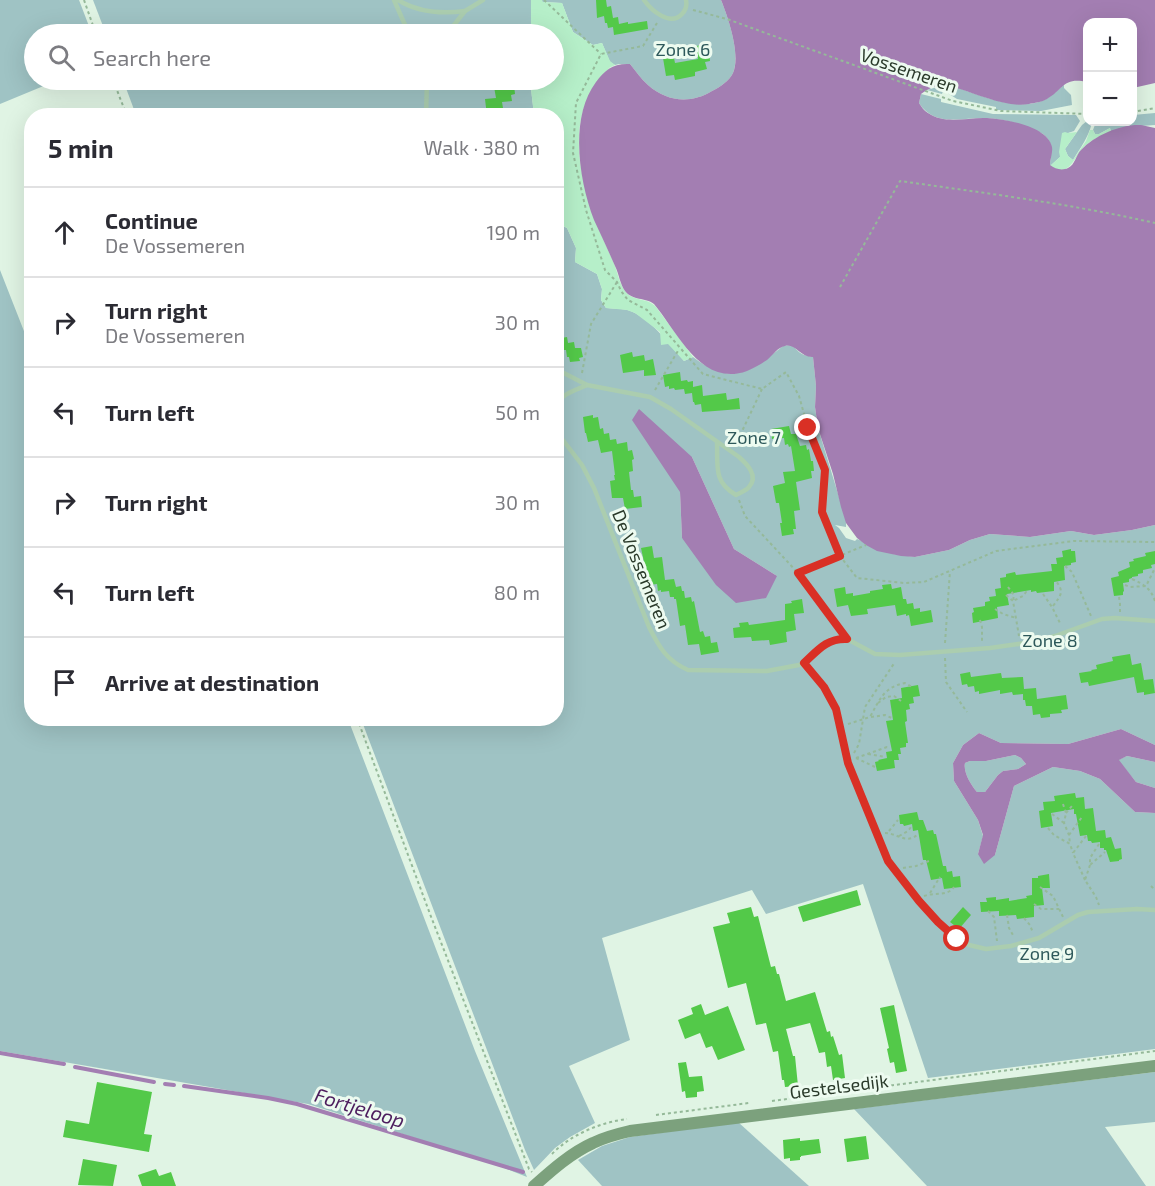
<!DOCTYPE html>
<html lang="en">
<head>
<meta charset="utf-8">
<style>
  :root { --surface:#fff; --page:#f2f2f3; --text:#2b2b33; --muted:#7c7c81; --line:#e1e1e2 }
  body { margin:0; font-family:"Exo 2",sans-serif; background:var(--page); color:var(--text) }
  .controls { position:absolute; right:18px; top:18px; display:grid; overflow:hidden; border-radius:12px; box-shadow:0 6px 24px #0002 }
  .controls button { width:54px; height:54px; display:grid; place-items:center; padding:0; border:0; border-bottom:2px solid var(--line); background:var(--surface); color:var(--text); font:30px sans-serif }
  .stop { position:absolute; width:18px; height:18px; margin:-14px; border:4px solid #d93025; border-radius:50%; background:#fff }
  .stop.end { background:#d93025; border-color:#fff; box-shadow:0 2px 6px #0008 }
  .list { margin:0; padding:0; list-style:none }
  h2 { display:flex; justify-content:space-between; align-items:center; height:78px; margin:0; padding:0 24px; font-size:26px }
  h2 small { font-size:20px; font-weight:400; color:var(--muted) }
  .list li { display:grid; grid-template-columns:39px 1fr auto; gap:18px; align-items:center; box-sizing:border-box; height:90px; padding:0 24px; border-top:2px solid var(--line) }
  .list b { display:block; font-size:22px; white-space:nowrap }
  .list p { margin:0; font-size:20px; white-space:nowrap; color:var(--muted) }
  .list em { font-size:20px; font-style:normal; color:var(--muted) }
  .icon { flex:none; width:33px; height:33px; fill:none; stroke:currentColor; stroke-width:2; stroke-linecap:round; stroke-linejoin:round }
  .map { position:relative; flex:none; width:1155px; height:1186px; overflow:hidden }
  .search { position:absolute; background:var(--surface); box-shadow:0 6px 24px #0002; left:24px; top:24px; width:540px; height:66px; display:flex; align-items:center; gap:15px; box-sizing:border-box; padding:0 21px; border-radius:33px; color:var(--muted); font-size:22px }
  .panel { position:absolute; background:var(--surface); box-shadow:0 6px 24px #0002; left:24px; top:108px; width:540px; height:618px; border-radius:24px }
  .map>svg:first-child { display:block }
  .green { fill:#9fc3c4; fill-rule:evenodd }
  .sand { fill:#b6efc9 }
  .water { fill:#a37eb2; fill-rule:evenodd }
  .lines { fill:none; stroke-linecap:round; stroke-linejoin:round }
  .stream { stroke:#a37eb2; stroke-width:4 }
  .building { fill:#53c949 }
  .path { stroke:#95b999; stroke-width:2; stroke-dasharray:3 3; stroke-linecap:butt }
  .lane { stroke:#abcdaf; stroke-width:4.5 }
  .secondary { stroke:#7ca17d; stroke-width:12 }
  .route { stroke:#d93025; stroke-width:8 }
  .labels { text-anchor:middle; dominant-baseline:central; stroke-width:6; stroke-linejoin:round; paint-order:stroke }
  .park-label { font-size:18px; fill:#2d585a; stroke:#edfbf0 }
  .street-label { font-size:18px; fill:#2a3a2a; stroke:#edfbf0 }
  .water-label { font-size:20px; font-style:italic; fill:#4d1e5e; stroke:#edfbf0 }
</style>
</head>
<body>
<div class="map">
<svg width="1155" height="1186" viewBox="0 0 1155 1186">
  <rect width="100%" height="100%" fill="#e0f4e4"/>
  <!-- green -->
  <g class="green">
    <polygon points="0,0 79,0 92,34 34,34 34,80 58,80 0,104"/>
    <polygon points="93,0 531,0 531,34 106,34"/>
    <path d="M542 0H721C728 17 741 55 733 73 729 81 720 87 712 91 691 104 667 102 648 85 641 79 636 71 630 64H619L615 65 610 62 602 43 593 45 573 32 562 3 542 2Z"/>
    <polygon points="123,80 530,80 534,115 136,115"/>
    <path d="M947 84C975 93 1018 114 1046 99 1052 96 1058 89 1064 85V88L1071 95 1072 105 1041 111 996 110V107L957 99 949 94 948 92 943 91 942 94 927 90Z"/>
    <path d="M921 94 941 99V102L993 114 1076 115 1080 121 1074 131 1068 133 1060 157 1050 166C1050 158 1053 150 1050 143 1047 135 1039 131 1032 129 1018 123 1003 119 987 118 963 117 935 128 919 103Z"/>
    <polygon points="1155,113 1155,125 1127,127 1111,132 1110,128 1099,134 1095,134 1093,130 1096,122 1132,122 1133,115"/>
    <path d="M1087 121 1092 123C1088 138 1081 147 1073 160L1068 156 1065 149 1082 125Z"/>
    <path d="M557 223 567 228 576 248 575 262 597 274 602 289 601 300 606 308C615 309 627 308 635 313 655 324 669 344 684 361L693 357C731 386 749 373 783 346 796 343 794 351 804 355 807 356 810 356 813 357L816 386 815 407 818 428 846 520V527L835 525 839 528 846 538 855 541 857 539 893 554 915 557 949 550 970 540 990 534 1030 537 1071 531 1094 535 1132 530 1155 525V745L1121 729 1068 744 1001 743 979 733 963 745 953 763 954 781 978 820 983 836 978 854 995 855 1014 786 1053 767 1080 771 1100 779 1135 812 1155 813V1049L928 1078 863 884 766 914 752 890 602 938 630 1040 569 1066 595 1123 570 1137 555 1148 534 1170 525 1150 361 719 556 718ZM692 457 734 549 777 576 682 538 680 492Z"/>
    <polygon points="0,270 31,349 32,718 348,719 475,1051 527,1177 487,1161 308,1104 0,1051"/>
    <path d="M1015 755 1021 758 1026 764 1018 769 1003 771 998 775 985 792H977C971 785 963 772 965 763L970 761H986Z"/>
    <polygon points="1127,756 1155,762 1155,788 1136,782 1118,760"/>
    <polygon points="1155,1072 1155,1122 1105,1127 1146,1186 927,1186 854,1109"/>
    <polygon points="738,1122 809,1186 602,1186 578,1160 602,1146 630,1137"/>
  </g>
  <!-- sand -->
  <g class="sand">
    <path d="M531 0H542L543 2 562 3 573 32 593 45 602 43 610 61 615 65 609 68C602 80 586 99 583 111 569 160 593 217 613 261 617 270 619 283 625 291 633 302 647 297 656 307L693 357 684 361 668 344 661 345 660 332 635 313 627 310 606 308 601 300 602 289 597 274 575 262 576 248 567 228 557 223 556 116 534 115 530 80H554V34H531Z"/>
    <path d="M1110 128 1111 132C1102 135 1093 139 1086 145 1074 155 1070 180 1050 166L1060 157 1059 152 1062 133 1065 132 1068 133 1077 132 1065 149 1068 156 1073 160 1086 141 1090 130H1093L1095 134H1099Z"/>
  </g>
  <!-- water -->
  <g class="water">
    <path d="M721 0H1155V83L1133 88 1132 22H1088L1087 82C1063 77 1064 89 1047 99 1042 102 1034 103 1029 104 1009 108 979 95 960 89 956 88 951 85 947 85 938 84 928 89 921 94L919 103C921 106 924 111 928 113 945 125 968 117 987 118 1005 119 1048 126 1052 147 1053 153 1050 159 1050 165 1055 169 1062 171 1068 168 1075 165 1076 155 1081 150 1095 135 1121 124 1141 125 1146 126 1150 127 1155 128V525L1132 530 1094 535 1071 531 1030 537 990 534 970 540 949 550 915 557 901 556 877 551 866 545 857 538 846 523 841 507 833 474 818 428 815 407 816 386 813 357C801 358 795 343 785 346 778 347 773 355 767 360 761 364 754 368 747 371 701 388 677 331 654 304 645 297 633 301 625 291 620 284 619 274 615 266 608 250 601 235 594 220 579 181 569 118 596 82 605 70 613 63 630 64 636 71 641 79 648 85 667 102 691 104 712 91 720 87 729 81 733 73 741 55 728 17 721 0Z"/>
    <polygon points="639,409 692,457 734,549 777,576 766,598 736,603 716,585 682,538 680,492 632,420"/>
    <path d="M1121 729 1155 745V762L1127 756 1119 760 1136 782 1155 788V813L1135 812 1100 779 1080 771 1053 767 1014 786 995 855 984 864 978 854 983 835 978 820 954 781 953 763 963 745 979 733 1001 743 1068 744ZM1015 755 1021 758 1026 764 1018 769 1003 771 998 775 985 792H977C971 785 963 772 965 763L970 761H986Z"/>
  </g>
  <g class="lines">
    <!-- stream -->
    <g class="stream">
      <polyline points="0,1053 64,1064"/>
      <polyline points="75,1067 154,1082"/>
      <polyline points="165,1084 174,1085"/>
      <polyline points="184,1086 268,1098 297,1104 523,1172"/>
    </g>
  </g>
  <!-- building -->
  <g class="building">
    <polygon points="596,0 606,0 607,7 611,6 613,18 618,17 619,24 628,22 628,24 647,21 648,29 614,35 613,27 608,28 607,23 605,23 604,16 597,18"/>
    <polygon points="708,44 710,61 705,62 707,69 695,72 695,76 675,80 674,75 666,76 663,58 672,56 672,59 674,58 675,63 698,59 696,46"/>
    <polygon points="503,80 504,86 514,85 515,94 511,95 512,101 502,102 503,108 496,110 497,116 487,116 485,99 496,98 493,81"/>
    <polygon points="567,337 568,343 574,342 575,348 581,348 583,357 579,358 580,361 570,362 569,357 567,357 566,350 556,350 556,339"/>
    <polygon points="632,352 633,357 644,355 645,361 653,359 656,375 644,376 644,370 623,373 620,355"/>
    <polygon points="680,372 681,381 687,380 688,382 693,381 693,387 702,385 703,396 726,393 727,400 739,398 740,409 702,412 701,404 695,405 694,402 693,402 692,393 685,394 684,389 675,390 674,388 669,389 669,386 665,387 663,375"/>
    <polygon points="593,415 593,418 598,417 600,429 603,428 604,434 609,433 610,440 616,439 617,444 627,442 628,451 632,450 634,459 632,460 633,471 629,472 631,490 633,490 634,497 641,496 642,507 625,509 623,498 612,498 610,481 615,480 614,475 615,475 612,451 601,453 598,440 588,442 586,433 585,433 583,417"/>
    <polygon points="789,426 791,434 796,434 800,446 806,445 807,450 809,449 811,461 813,461 814,471 811,471 812,478 796,482 800,510 794,511 796,529 793,529 794,534 782,536 780,523 782,523 779,503 776,503 773,486 785,483 783,472 795,471 791,446 789,447 788,444 785,445 784,438 772,439 771,429"/>
    <polygon points="652,546 654,558 662,557 665,580 674,579 676,587 681,586 682,591 684,591 685,598 691,597 692,602 694,601 700,632 703,631 705,637 710,636 711,643 717,642 719,652 701,655 699,644 688,645 685,625 680,626 676,599 674,599 674,597 670,597 669,591 661,592 661,590 658,591 657,584 649,585 641,548"/>
    <polygon points="1071,549 1071,551 1075,551 1076,562 1071,563 1071,565 1064,566 1065,580 1054,582 1054,591 1037,593 1036,591 1031,592 1031,590 1007,594 1009,605 997,607 998,618 973,623 972,613 974,612 973,608 985,606 985,602 990,601 989,597 996,596 995,589 1001,588 1000,578 1006,577 1006,574 1015,572 1016,575 1052,571 1051,564 1057,564 1056,558 1063,557 1062,551"/>
    <polygon points="1155,551 1155,564 1151,565 1152,568 1143,570 1143,573 1138,574 1138,576 1132,577 1132,578 1129,579 1129,582 1123,583 1124,591 1123,592 1123,595 1114,596 1111,578 1119,576 1118,572 1130,567 1129,562 1134,561 1133,559 1146,556 1145,553"/>
    <polygon points="891,584 892,589 901,587 903,599 906,599 907,604 913,603 914,609 920,608 920,612 931,610 933,622 911,626 909,615 906,616 906,614 897,616 895,605 867,609 868,614 851,616 848,605 837,607 834,589 845,587 846,594 853,593 853,596 870,593 870,591 883,589 882,585"/>
    <polygon points="802,599 804,613 794,614 796,630 786,632 787,642 770,645 769,640 752,641 751,637 734,638 733,628 740,627 739,623 748,622 749,625 785,620 785,604 792,603 791,601"/>
    <polygon points="1130,654 1132,665 1141,663 1144,680 1153,679 1155,693 1144,695 1144,692 1137,693 1134,677 1089,686 1088,682 1081,683 1079,673 1092,671 1091,670 1097,669 1096,665 1113,661 1112,657"/>
    <polygon points="970,672 971,677 1001,673 1002,678 1023,677 1024,689 1036,688 1037,699 1066,695 1068,709 1061,710 1062,713 1050,714 1050,717 1041,718 1040,714 1033,715 1032,706 1026,706 1025,700 1023,700 1023,694 1013,695 1012,692 1000,694 1000,690 979,694 979,691 975,692 974,686 968,687 967,684 962,685 960,674"/>
    <polygon points="918,685 920,696 913,697 914,703 909,704 910,709 906,710 907,721 905,722 908,743 906,743 906,747 900,748 901,754 898,754 899,760 894,760 895,768 877,771 875,762 879,761 878,760 887,758 886,752 892,751 886,721 893,720 890,700 902,698 901,688"/>
    <polygon points="1075,793 1076,798 1084,797 1085,809 1093,808 1096,831 1105,830 1106,838 1111,837 1115,849 1121,848 1122,859 1119,860 1119,861 1110,862 1106,850 1104,850 1104,848 1100,848 1100,842 1092,843 1091,841 1088,841 1087,835 1080,836 1076,814 1074,814 1074,809 1051,813 1053,826 1041,828 1039,811 1044,810 1043,802 1055,801 1054,796"/>
    <polygon points="917,812 919,820 923,820 927,831 933,830 934,834 936,834 943,866 946,866 947,872 952,871 953,877 960,876 961,887 944,889 942,878 931,880 926,860 923,860 918,830 913,831 912,824 904,826 903,824 900,824 899,815"/>
    <polygon points="1049,874 1050,888 1042,888 1044,905 1034,906 1034,917 1017,919 1016,915 999,916 999,911 981,912 980,902 987,902 986,898 996,897 996,900 1009,898 1009,901 1027,898 1026,896 1032,895 1032,878 1038,878 1038,876"/>
    <polygon points="857,890 861,905 803,922 798,907"/>
    <polygon points="751,907 754,917 758,916 771,967 775,966 777,974 779,974 786,1001 815,992 827,1032 830,1031 831,1037 833,1036 839,1055 842,1054 845,1078 833,1080 831,1066 827,1067 825,1052 819,1053 810,1023 786,1029 793,1056 795,1056 798,1086 785,1087 784,1080 782,1080 778,1051 773,1052 766,1023 756,1025 746,983 728,988 713,927 730,923 727,913"/>
    <polygon points="963,907 971,915 959,929 950,922"/>
    <polygon points="701,1004 705,1015 728,1006 745,1050 718,1060 712,1046 706,1048 700,1033 685,1039 678,1020 693,1014 691,1008"/>
    <polygon points="894,1005 907,1071 896,1073 894,1062 890,1063 887,1049 889,1048 880,1008"/>
    <polygon points="686,1062 689,1077 702,1076 704,1091 697,1092 697,1097 686,1098 685,1091 682,1092 678,1063"/>
    <polygon points="97,1082 152,1092 144,1134 152,1135 149,1152 63,1137 66,1120 89,1124"/>
    <polygon points="866,1136 869,1159 847,1162 844,1139"/>
    <polygon points="800,1138 800,1141 819,1139 821,1153 801,1156 801,1157 800,1157 800,1160 790,1161 790,1158 784,1159 783,1140"/>
    <polygon points="83,1159 117,1165 113,1186 78,1185"/>
    <polygon points="156,1169 159,1176 171,1172 176,1186 142,1186 138,1175"/>
  </g>
  <g class="lines">
    <!-- path -->
    <g class="path">
      <polyline points="84,0 96,34"/>
      <polyline points="544,0 601,54"/>
      <polyline points="693,10 727,19 953,101 1001,111 1088,114"/>
      <polyline points="657,23 643,46 601,54 576,103 573,153 586,210 605,270 617,282 621,291 628,300 647,310 703,374 762,389 786,372 799,396 808,428 825,470 822,512 840,556 857,578 904,583 924,582 996,551 1074,541 1155,542"/>
      <polyline points="113,80 127,116"/>
      <polyline points="1132,112 1155,108"/>
      <path d="M840 287 900 181C985 193 1071 204 1155 223"/>
      <polyline points="582,373 591,324 617,282"/>
      <polyline points="655,390 679,349"/>
      <polyline points="735,446 762,389"/>
      <polyline points="739,500 745,516 798,573 842,632"/>
      <polyline points="1065,566 1072,572 1091,616"/>
      <polyline points="798,573 866,545"/>
      <path d="M1132 579C1144 584 1151 589 1155 601"/>
      <polyline points="1125,585 1130,587 1146,586 1155,568"/>
      <polyline points="1008,587 1014,595 1013,601 1023,596 1026,592 1026,590"/>
      <polyline points="1043,594 1052,607 1061,625"/>
      <polyline points="1006,595 1013,601 1019,636"/>
      <polyline points="1119,597 1120,604 1120,612"/>
      <path d="M1053 606C1061 595 1065 592 1055 580"/>
      <polyline points="995,609 1003,614 1016,618"/>
      <polyline points="980,620 982,627 982,641"/>
      <polyline points="945,643 950,571"/>
      <polyline points="945,658 946,682 967,712"/>
      <polyline points="878,703 886,697 894,696 901,701"/>
      <polyline points="871,717 885,715 894,719"/>
      <polyline points="357,718 430,914 529,1169 532,1172"/>
      <path d="M848 724 870 717C880 699 884 687 905 683L912 687"/>
      <polyline points="854,753 859,744 865,707 895,662"/>
      <polyline points="868,754 885,757"/>
      <polyline points="856,758 887,747 890,748"/>
      <polyline points="856,758 875,767"/>
      <polyline points="1063,804 1066,813 1064,823 1069,835 1070,844"/>
      <polyline points="1066,813 1072,806"/>
      <polyline points="1052,814 1064,823"/>
      <polyline points="1048,828 1054,835 1070,844 1073,853"/>
      <polyline points="889,831 898,820"/>
      <path d="M885 833C897 833 907 845 918 834"/>
      <polyline points="1069,835 1082,817"/>
      <polyline points="899,836 908,831 911,827"/>
      <polyline points="1099,844 1090,858 1090,865 1105,852"/>
      <polyline points="1090,865 1085,880 1096,897 1099,905"/>
      <polyline points="903,868 916,866 929,861"/>
      <polyline points="1085,880 1073,853 1086,836"/>
      <polyline points="1151,886 1155,890"/>
      <polyline points="1040,887 1053,896 1063,917"/>
      <polyline points="930,893 940,877"/>
      <path d="M924 896C934 892 947 897 954 887"/>
      <polyline points="1034,904 1041,909 1059,909"/>
      <polyline points="988,911 994,917 997,941"/>
      <polyline points="1007,915 1009,928 1014,937"/>
      <polyline points="1024,918 1030,925 1033,933"/>
      <polyline points="772,1101 1155,1051"/>
      <polyline points="656,1115 749,1103"/>
      <path d="M552 1154C570 1135 601 1122 627 1119"/>
    </g>
    <!-- lane -->
    <g class="lane">
      <polyline points="394,0 409,34"/>
      <path d="M398 0C419 13 442 14 465 11"/>
      <path d="M644 0C651 10 670 27 682 14 686 10 687 5 686 0"/>
      <polyline points="447,34 465,11 483,0"/>
      <polyline points="426,116 427,80"/>
      <path d="M556 369 587 385 650 397 671 409 739 457C747 464 759 476 749 487 747 490 740 493 736 495 713 482 718 466 717 442"/>
      <path d="M556 406C562 393 576 390 587 385"/>
      <path d="M556 431 582 465 594 488 649 627C659 647 667 661 688 670L767 671 799 665 805 663 827 642 840 639H847L875 654 900 655 990 648 1033 642 1055 636 1102 619 1115 618 1155 621"/>
      <polyline points="805,663 824,687 831,698 836,709 848,763 888,861 919,901 938,923 957,939 969,945 986,949 1011,946 1039,938 1078,915 1088,912 1137,909 1155,910"/>
    </g>
    <!-- secondary -->
    <path class="secondary" d="M534 1186C552 1170 571 1153 593 1143 605 1137 617 1134 630 1131L1155 1066"/>
  </g>
  <g class="lines">
    <!-- route -->
    <path class="route" d="M808 428 825 470 822 512 840 556 798 573 847 639C827 638 818 650 804 663L824 687 836 709 848 763 888 861 919 901 938 922 957 939"/>
  </g>
  <g class="labels">
    <!-- park labels -->
    <g class="park-label">
      <text x="683" y="49">Zone 6</text>
      <text x="754" y="437">Zone 7</text>
      <text x="1050" y="640">Zone 8</text>
      <text x="1047" y="953">Zone 9</text>
    </g>
    <!-- street labels -->
    <g class="street-label">
      <text transform="translate(909 70) rotate(19)">Vossemeren</text>
      <text transform="translate(642 569) rotate(68)">De Vossemeren</text>
      <text transform="translate(839 1086) rotate(-7)">Gestelsedijk</text>
    </g>
    <!-- water labels -->
    <g class="water-label">
      <text transform="translate(360 1107) rotate(17)">Fortjeloop</text>
    </g>
  </g>
</svg>
<div class="controls">
<button>+</button>
<button>−</button>
</div>
<div class="stop" style="left:957px;top:939px"></div>
<div class="stop end" style="left:808px;top:428px"></div>
<div class="search"><svg class="icon" aria-label="search" viewBox="0 0 24 24"><circle cx="10" cy="10" r="6"/><path d="M15 15l6 6"/></svg>Search here</div>
<section class="panel">
<h2>5 min<small>Walk · 380 m</small></h2>
<ul class="list">
<li><svg class="icon" aria-label="ahead" viewBox="0 0 24 24"><path d="M12 20V5M6 11l6-6 6 6"/></svg><div><b>Continue</b><p>De Vossemeren</p></div><em>190 m</em></li>
<li><svg class="icon" aria-label="right" viewBox="0 0 24 24"><path d="M7 20v-9h11M14 6l5 5-5 5"/></svg><div><b>Turn right</b><p>De Vossemeren</p></div><em>30 m</em></li>
<li><svg class="icon" aria-label="left" viewBox="0 0 24 24"><path d="M17 20v-9H6M10 6l-5 5 5 5"/></svg><div><b>Turn left</b></div><em>50 m</em></li>
<li><svg class="icon" aria-label="right" viewBox="0 0 24 24"><path d="M7 20v-9h11M14 6l5 5-5 5"/></svg><div><b>Turn right</b></div><em>30 m</em></li>
<li><svg class="icon" aria-label="left" viewBox="0 0 24 24"><path d="M17 20v-9H6M10 6l-5 5 5 5"/></svg><div><b>Turn left</b></div><em>80 m</em></li>
<li><svg class="icon" aria-label="arrive" viewBox="0 0 24 24"><path d="M6 21V4h12l-3 4 3 4H6"/></svg><div><b>Arrive at destination</b></div></li>
</ul>
</section>
</div>
</body>
</html>
